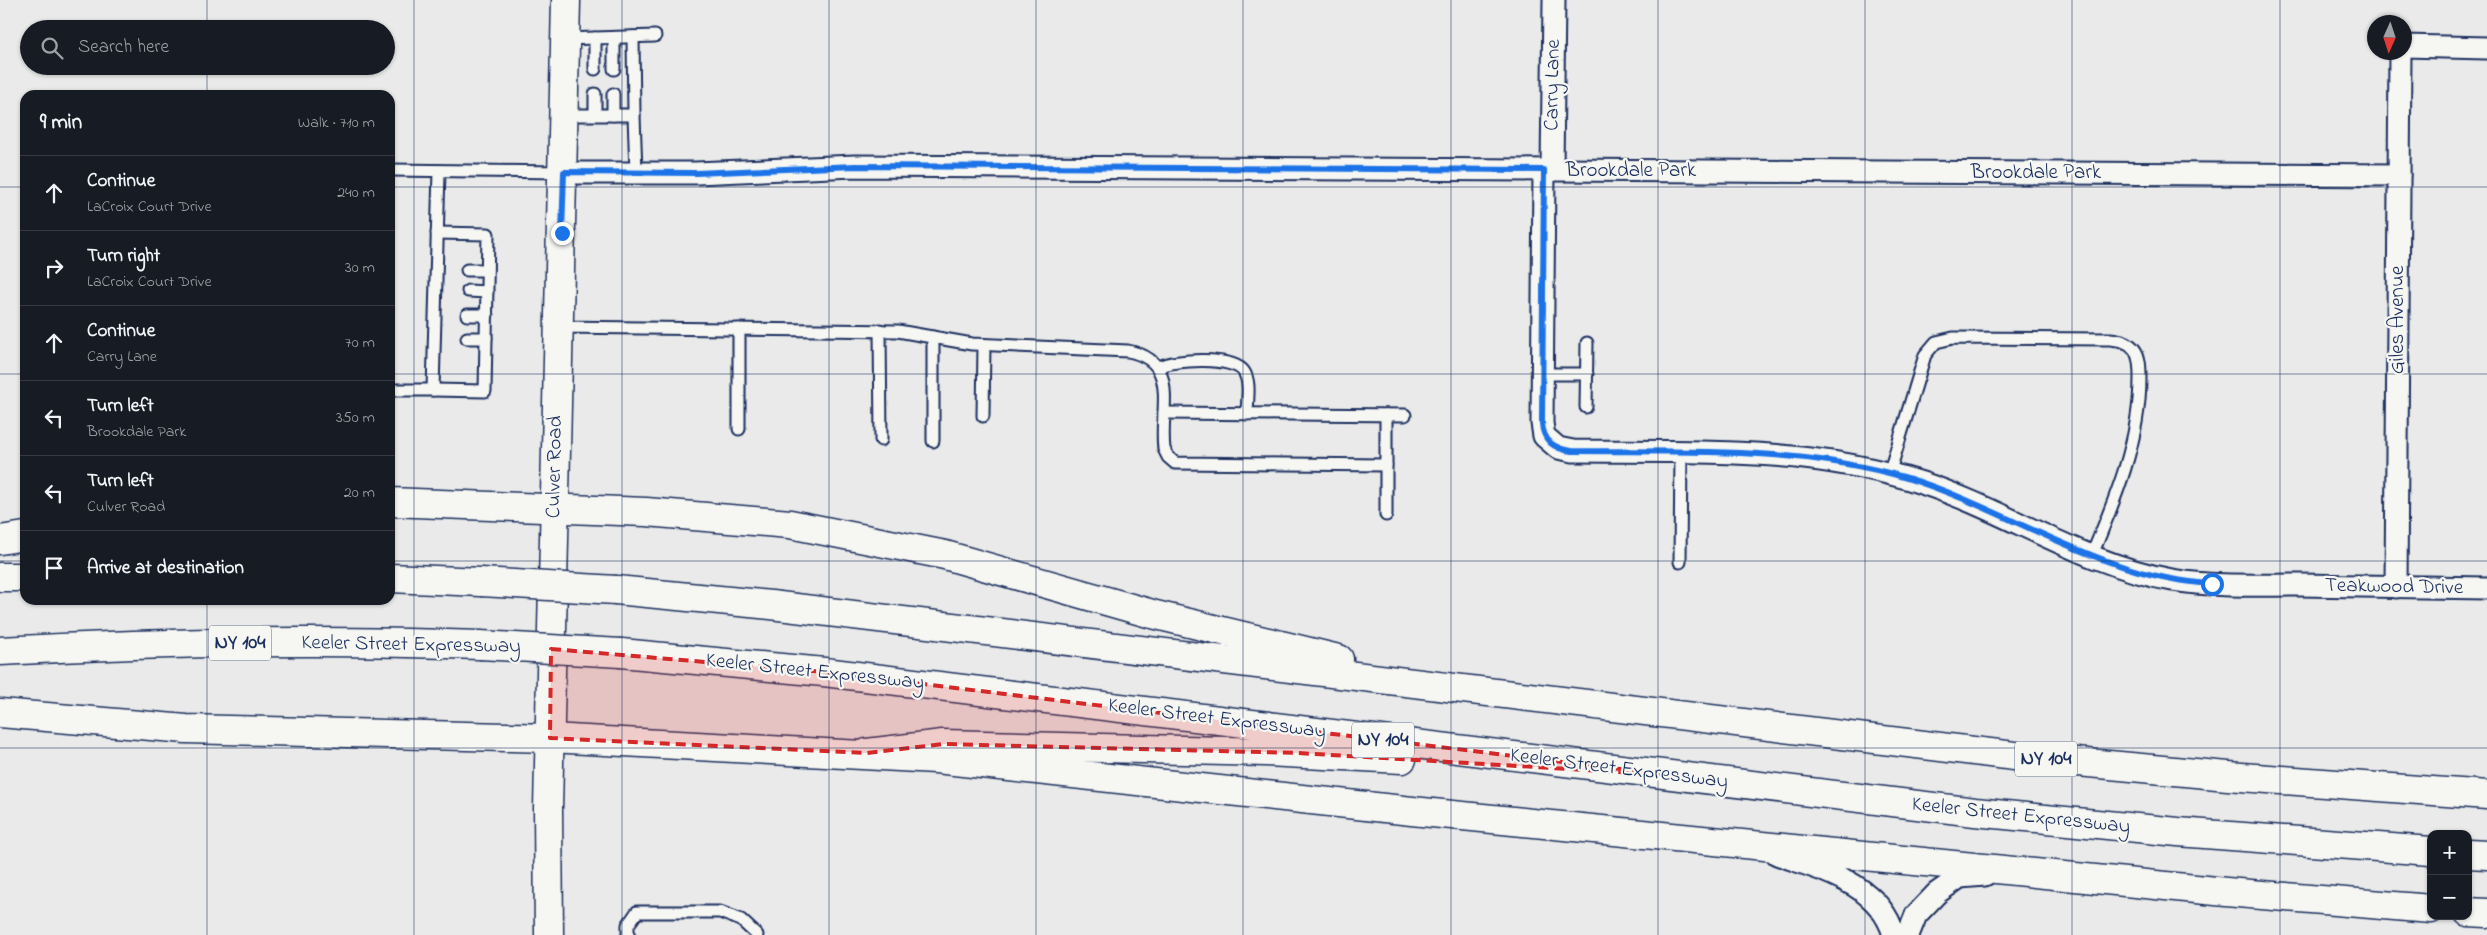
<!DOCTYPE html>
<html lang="en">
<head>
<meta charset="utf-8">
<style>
  :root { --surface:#171b24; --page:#20242c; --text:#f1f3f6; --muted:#9ea1a6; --line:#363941 }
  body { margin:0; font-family:"Indie Flower",sans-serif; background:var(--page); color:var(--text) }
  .controls { position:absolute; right:15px; bottom:15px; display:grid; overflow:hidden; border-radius:10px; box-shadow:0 1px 4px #0004 }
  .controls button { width:45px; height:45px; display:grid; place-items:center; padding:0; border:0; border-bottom:1px solid var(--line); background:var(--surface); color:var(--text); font:25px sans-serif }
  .compass { position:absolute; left:2367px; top:15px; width:45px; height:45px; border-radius:50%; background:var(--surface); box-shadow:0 1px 4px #0004; rotate:183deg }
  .stop { position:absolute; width:15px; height:15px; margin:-11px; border:4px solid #1a73e8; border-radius:50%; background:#fff }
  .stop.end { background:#1a73e8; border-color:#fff; box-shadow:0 1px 5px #0008 }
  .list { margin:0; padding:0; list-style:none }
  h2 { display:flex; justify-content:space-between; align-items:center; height:65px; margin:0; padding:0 20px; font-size:21px }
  h2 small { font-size:16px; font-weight:400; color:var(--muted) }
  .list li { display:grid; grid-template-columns:32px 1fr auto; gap:15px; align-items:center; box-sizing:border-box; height:75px; padding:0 20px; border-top:1px solid var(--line) }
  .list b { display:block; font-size:19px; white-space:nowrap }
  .list p { margin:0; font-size:16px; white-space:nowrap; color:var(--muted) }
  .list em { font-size:16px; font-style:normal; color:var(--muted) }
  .icon { flex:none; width:28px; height:28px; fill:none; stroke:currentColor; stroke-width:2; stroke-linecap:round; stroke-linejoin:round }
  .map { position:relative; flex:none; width:2487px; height:935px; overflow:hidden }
  .search { position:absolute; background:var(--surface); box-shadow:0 1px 4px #0004; left:20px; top:20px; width:375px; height:55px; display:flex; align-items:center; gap:12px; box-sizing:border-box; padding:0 18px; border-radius:28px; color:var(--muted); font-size:19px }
  .panel { position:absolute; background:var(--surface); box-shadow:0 1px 4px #0004; left:20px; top:90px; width:375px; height:515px; border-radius:15px }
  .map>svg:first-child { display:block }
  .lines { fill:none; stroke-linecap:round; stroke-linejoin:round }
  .lane-casing { stroke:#1b2f5e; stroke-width:15 }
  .street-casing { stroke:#1b2f5e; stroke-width:25 }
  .secondary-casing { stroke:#1b2f5e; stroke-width:31 }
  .highway-casing { stroke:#1b2f5e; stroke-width:31 }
  .lane { stroke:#f6f6f2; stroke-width:11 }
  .street { stroke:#f6f6f2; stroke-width:21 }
  .secondary { stroke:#f6f6f2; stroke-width:28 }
  .highway { stroke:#f6f6f2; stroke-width:28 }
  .highway-bridge-casing { stroke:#1b2f5e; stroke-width:31; stroke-linecap:butt }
  .highway-bridge { stroke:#f6f6f2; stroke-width:28 }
  .route { stroke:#1a73e8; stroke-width:6 }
  .marked { fill:#d62828; fill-opacity:0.2; stroke:#d62828; stroke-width:4; stroke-dasharray:10 6; stroke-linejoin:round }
  .grid { fill:none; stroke:#1b2f5e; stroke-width:1; stroke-opacity:0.55 }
  .labels { text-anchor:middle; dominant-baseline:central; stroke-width:4.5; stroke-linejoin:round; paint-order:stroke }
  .shield { fill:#f6f6f2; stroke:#5d6b8a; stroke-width:1 }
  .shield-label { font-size:20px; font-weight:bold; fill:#1b2f5e }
  .street-label { font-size:21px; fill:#1b2f5e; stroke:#f6f6f2 }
</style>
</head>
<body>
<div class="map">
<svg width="2487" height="935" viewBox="0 0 2487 935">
  <rect width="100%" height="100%" fill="#e9eae9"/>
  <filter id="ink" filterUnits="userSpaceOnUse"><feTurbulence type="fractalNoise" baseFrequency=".02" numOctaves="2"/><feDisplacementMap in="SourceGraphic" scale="10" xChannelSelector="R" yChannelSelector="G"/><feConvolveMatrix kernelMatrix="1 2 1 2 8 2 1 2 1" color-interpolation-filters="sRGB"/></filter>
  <g filter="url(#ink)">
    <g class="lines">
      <!-- lane casing -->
      <g class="lane-casing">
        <g id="lane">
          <polyline points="633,37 634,115"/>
          <polyline points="565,39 655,36"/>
          <polyline points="595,69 595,38"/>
          <polyline points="614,69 614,38"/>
          <polyline points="595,114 595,94"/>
          <polyline points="564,115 634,115 636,172"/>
          <polyline points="613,115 613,94"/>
          <polyline points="390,170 562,172"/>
          <polyline points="467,270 487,270"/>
          <polyline points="468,291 487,292"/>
          <polyline points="467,315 487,315"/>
          <path d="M558 327 898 331 972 344 1128 351C1181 361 1159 409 1164 449L1168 457 1175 463 1386 465"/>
          <polyline points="880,330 881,440"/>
          <polyline points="933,337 933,441"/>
          <polyline points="467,338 486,338"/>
          <path d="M1159 367C1174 359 1234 356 1244 372 1251 383 1247 401 1247 414"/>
          <polyline points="1542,374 1587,374"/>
          <polyline points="390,390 433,390 439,171"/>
          <polyline points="433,390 485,391 488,234 437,233"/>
          <polyline points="1586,407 1587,343"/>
          <polyline points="1164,413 1405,415"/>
          <polyline points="1386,415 1386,515"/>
          <polyline points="983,416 984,345"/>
          <polyline points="739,429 739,329"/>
          <path d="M1889 474 1925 355 1936 342 1953 338 2110 339C2119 340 2128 341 2134 349 2140 356 2140 369 2140 378 2140 441 2115 500 2091 557"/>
          <polyline points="1680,562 1681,452"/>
          <polyline points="628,935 628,925 637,912 720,912 741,920 757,935"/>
        </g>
      </g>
      <!-- street casing -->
      <g class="street-casing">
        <g id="street">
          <polyline points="2404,46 2487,48"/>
          <path d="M1544 170 1542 423 1544 436 1558 448 1573 451C1690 452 1809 446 1922 483 2008 511 2082 564 2172 580 2214 587 2257 585 2299 585 2361 586 2424 587 2487 588"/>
          <polyline points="1552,170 1554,0"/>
          <polyline points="564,173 696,173 855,166 2399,175"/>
          <polyline points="2396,587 2400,52"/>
          <path d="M1777 854C1821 870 1879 883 1894 935"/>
          <polyline points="1908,935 1916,915 1937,893 1960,877 1985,875"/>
        </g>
      </g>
      <!-- secondary casing -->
      <g class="secondary-casing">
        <g id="secondary">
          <polyline points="550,738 936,759 1412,811 2226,892 2431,909"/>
          <polyline points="2468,912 2487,913"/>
          <polyline points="549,935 548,809 566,0"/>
        </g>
      </g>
      <!-- highway casing -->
      <g class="highway-casing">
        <g id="highway">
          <polyline points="390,502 646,512 790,524 945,555 1152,614 1339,659"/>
          <polyline points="0,540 25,536"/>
          <polyline points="0,577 25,577"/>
          <polyline points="390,578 481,582"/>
          <polyline points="616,590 771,605 2023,757 2228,776 2487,795"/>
          <path d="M0 651C160 642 320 639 480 645"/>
          <polyline points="621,653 824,672 1975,812 2178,832 2431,851"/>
          <polyline points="0,713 186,729 550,738"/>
          <polyline points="867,753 943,744 1266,752 1402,759"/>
          <polyline points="2468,854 2487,855"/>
        </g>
      </g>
      <!-- lane -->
      <use href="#lane" class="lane"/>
      <!-- street -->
      <use href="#street" class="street"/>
      <!-- secondary -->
      <use href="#secondary" class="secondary"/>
      <!-- highway -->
      <use href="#highway" class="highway"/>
      <!-- highway-bridge casing -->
      <g class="highway-bridge-casing">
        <g id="highway-bridge">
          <polyline points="481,582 616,590"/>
          <polyline points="480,645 621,653"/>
        </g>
      </g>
      <!-- highway-bridge -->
      <use href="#highway-bridge" class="highway-bridge"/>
    </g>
  </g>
  <g class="lines" filter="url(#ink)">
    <!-- route -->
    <path class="route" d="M562 233 564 172 696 173 855 166 1544 170 1542 423C1543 442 1555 449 1572 451 1684 452 1798 446 1907 478 2011 510 2101 578 2212 584"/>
  </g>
  <!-- marked area -->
  <path class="marked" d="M551 649 824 672 1670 775 1298 753 943 744 867 753 550 738Z"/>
  <!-- grid -->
  <path class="grid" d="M207 0V29M414 0V935M622 0V935M829 0V935M1036 0V935M1243 0V935M1451 0V935M1658 0V935M1865 0V935M2072 0V935M2280 0V935M207 66V95M0 187H25M390 187H2487M0 374H25M390 374H2487M0 561H25M390 561H2487M207 600V935M0 748H2487"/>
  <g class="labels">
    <!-- shield labels -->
    <g class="shield">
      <rect x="209" y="625.5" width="62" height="35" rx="4"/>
      <rect x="1352" y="722.5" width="62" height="35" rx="4"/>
      <rect x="2015" y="741.5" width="62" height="35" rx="4"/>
    </g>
    <g class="shield-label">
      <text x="240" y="643">NY 104</text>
      <text x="1383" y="740">NY 104</text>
      <text x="2046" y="759">NY 104</text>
    </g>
    <!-- street labels -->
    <g class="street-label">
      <text transform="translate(1553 85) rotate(-89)">Carry Lane</text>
      <text x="1631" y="171">Brookdale Park</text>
      <text x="2036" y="173">Brookdale Park</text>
      <text transform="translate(2398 320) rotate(-90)">Giles Avenue</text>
      <text transform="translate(555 467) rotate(-89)">Culver Road</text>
      <text transform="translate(2394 587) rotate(1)">Teakwood Drive</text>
      <text transform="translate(411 645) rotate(1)">Keeler Street Expressway</text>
      <text transform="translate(815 672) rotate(6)">Keeler Street Expressway</text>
      <text transform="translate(1217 719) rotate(7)">Keeler Street Expressway</text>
      <text transform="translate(1619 769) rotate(7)">Keeler Street Expressway</text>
      <text transform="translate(2021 816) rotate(6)">Keeler Street Expressway</text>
    </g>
  </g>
</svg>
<div class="controls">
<button>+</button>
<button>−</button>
</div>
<svg class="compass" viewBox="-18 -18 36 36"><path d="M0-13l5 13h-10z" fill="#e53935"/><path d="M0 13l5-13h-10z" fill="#9ea1a6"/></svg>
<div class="stop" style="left:2212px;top:584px"></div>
<div class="stop end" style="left:562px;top:233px"></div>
<div class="search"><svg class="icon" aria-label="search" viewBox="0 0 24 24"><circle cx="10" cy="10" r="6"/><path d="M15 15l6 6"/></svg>Search here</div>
<section class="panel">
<h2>9 min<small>Walk · 710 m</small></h2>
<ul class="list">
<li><svg class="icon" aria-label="ahead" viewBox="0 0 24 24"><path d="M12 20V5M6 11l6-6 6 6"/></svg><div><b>Continue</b><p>LaCroix Court Drive</p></div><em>240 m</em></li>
<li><svg class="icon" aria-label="right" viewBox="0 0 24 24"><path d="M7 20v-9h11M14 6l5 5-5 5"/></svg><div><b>Turn right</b><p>LaCroix Court Drive</p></div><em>30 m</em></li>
<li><svg class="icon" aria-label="ahead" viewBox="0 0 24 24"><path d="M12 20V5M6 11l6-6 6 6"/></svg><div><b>Continue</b><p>Carry Lane</p></div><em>70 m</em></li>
<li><svg class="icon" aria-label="left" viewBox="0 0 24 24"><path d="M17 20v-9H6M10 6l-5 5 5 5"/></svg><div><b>Turn left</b><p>Brookdale Park</p></div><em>350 m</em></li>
<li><svg class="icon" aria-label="left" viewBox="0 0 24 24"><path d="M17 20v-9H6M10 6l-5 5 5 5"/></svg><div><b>Turn left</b><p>Culver Road</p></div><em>20 m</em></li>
<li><svg class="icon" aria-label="arrive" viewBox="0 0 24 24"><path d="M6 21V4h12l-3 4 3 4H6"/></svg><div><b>Arrive at destination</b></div></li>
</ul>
</section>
</div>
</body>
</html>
